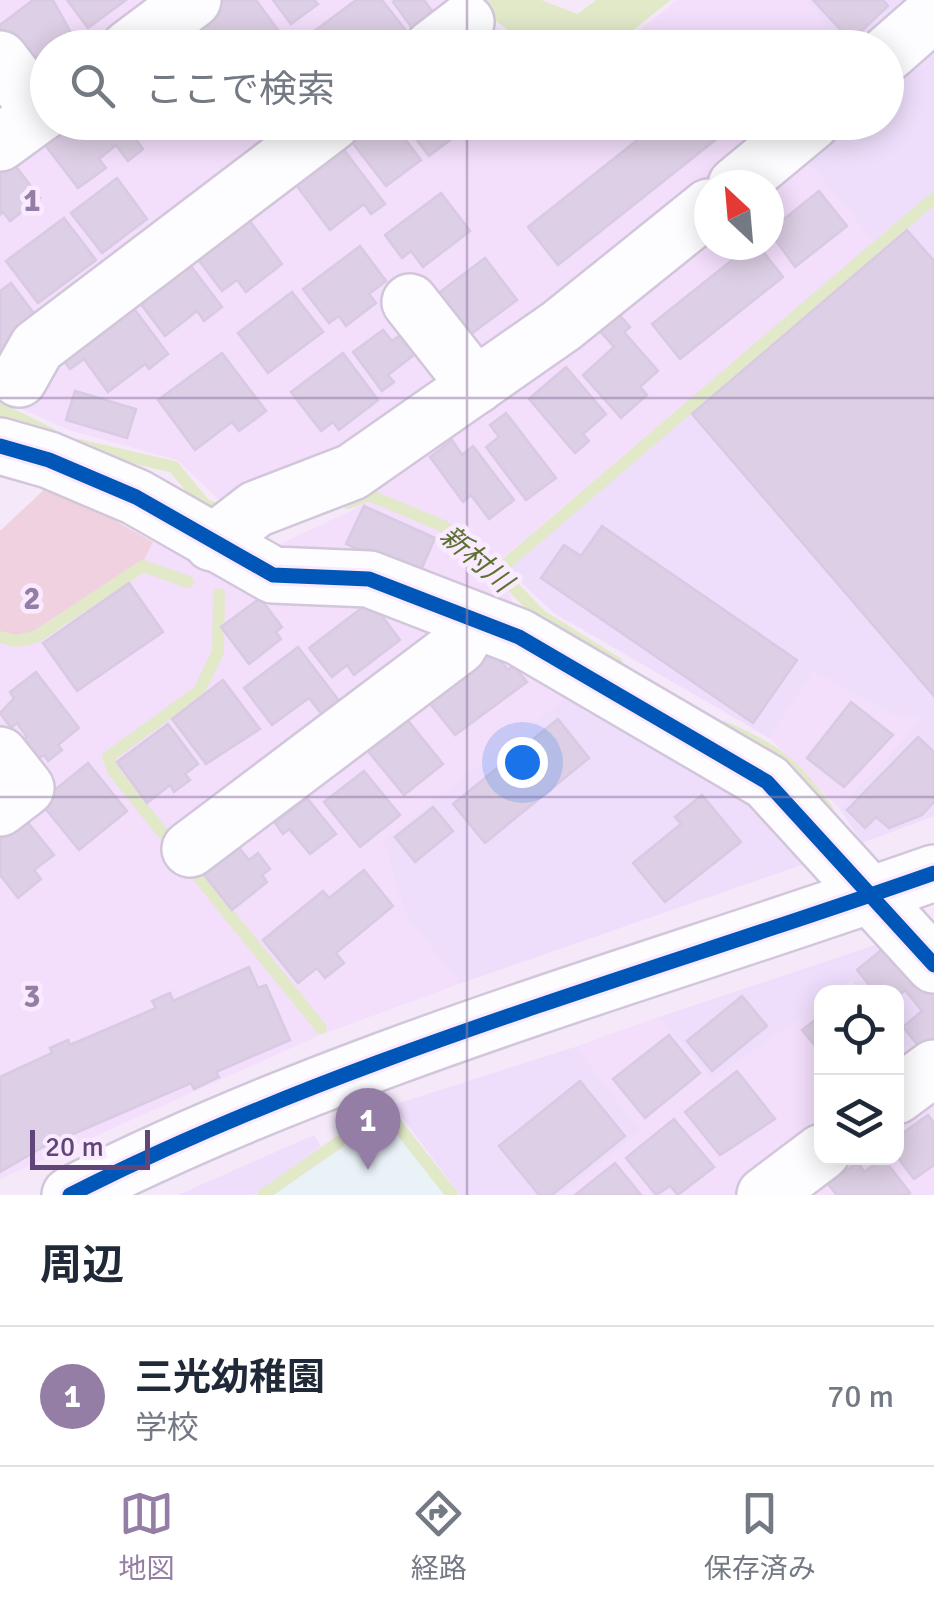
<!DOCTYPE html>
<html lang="ja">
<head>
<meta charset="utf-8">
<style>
  :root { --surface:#fff; --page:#f6f6f7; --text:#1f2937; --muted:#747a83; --line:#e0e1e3; --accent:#947ea6 }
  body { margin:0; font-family:Signika,"Noto Sans JP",sans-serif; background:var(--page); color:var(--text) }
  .controls { position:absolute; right:30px; bottom:30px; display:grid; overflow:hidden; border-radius:20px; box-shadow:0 5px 25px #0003 }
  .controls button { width:90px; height:90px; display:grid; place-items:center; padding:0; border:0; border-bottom:2px solid var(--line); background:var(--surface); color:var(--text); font:50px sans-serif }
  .compass { position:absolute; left:694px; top:170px; width:90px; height:90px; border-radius:50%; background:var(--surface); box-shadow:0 5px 25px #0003; rotate:334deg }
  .scale { position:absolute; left:30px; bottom:25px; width:120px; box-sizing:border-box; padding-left:10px; border:5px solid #614579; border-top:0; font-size:28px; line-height:35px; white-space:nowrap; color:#614579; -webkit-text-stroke:8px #faeaff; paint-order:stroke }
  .you { position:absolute; left:522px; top:762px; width:35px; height:35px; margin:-25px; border:8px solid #fff; border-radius:50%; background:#1a73e8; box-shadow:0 0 0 15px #1a73e833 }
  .badge { display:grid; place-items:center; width:65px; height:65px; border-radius:50%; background:var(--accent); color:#fff; font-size:32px; font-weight:700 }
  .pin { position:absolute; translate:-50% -82px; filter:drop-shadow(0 2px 5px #0008) }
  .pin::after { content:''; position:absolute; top:52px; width:35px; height:30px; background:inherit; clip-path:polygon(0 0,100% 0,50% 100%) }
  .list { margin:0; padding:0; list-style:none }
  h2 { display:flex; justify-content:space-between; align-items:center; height:130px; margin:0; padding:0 40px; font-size:42px }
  h2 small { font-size:32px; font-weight:400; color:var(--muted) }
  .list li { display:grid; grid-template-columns:65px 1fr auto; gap:30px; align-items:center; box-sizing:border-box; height:140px; padding:0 40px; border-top:2px solid var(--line) }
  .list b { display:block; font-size:38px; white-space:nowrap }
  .list p { margin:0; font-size:32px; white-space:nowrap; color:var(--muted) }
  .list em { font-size:32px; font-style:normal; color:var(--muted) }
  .icon { flex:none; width:55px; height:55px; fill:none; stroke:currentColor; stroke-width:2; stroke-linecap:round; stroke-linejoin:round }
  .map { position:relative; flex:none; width:934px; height:1195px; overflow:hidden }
  .search { position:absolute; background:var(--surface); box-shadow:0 5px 25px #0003; left:30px; right:30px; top:30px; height:110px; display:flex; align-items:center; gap:25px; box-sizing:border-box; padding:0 35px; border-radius:55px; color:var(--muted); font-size:38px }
  .sheet { height:270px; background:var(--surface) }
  nav { display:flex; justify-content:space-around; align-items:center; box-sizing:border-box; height:140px; border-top:2px solid var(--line); background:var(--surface); font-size:28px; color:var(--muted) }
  nav a { display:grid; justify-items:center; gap:5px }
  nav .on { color:var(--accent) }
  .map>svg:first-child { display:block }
  .residential { fill:#f3defb }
  .commercial { fill:#eedefc }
  .education { fill:#e8f2f7 }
  .green { fill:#f0d1df }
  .water { fill:#e1e9c9 }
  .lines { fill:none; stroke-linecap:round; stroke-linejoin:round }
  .stream { stroke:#e1e9c9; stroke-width:12 }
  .building { fill:#ddcfe5; stroke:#d8cae2; stroke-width:2.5 }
  .minor-casing { stroke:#d2c6da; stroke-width:60 }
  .minor { stroke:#fdfcfe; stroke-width:55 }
  .cycleway-casing { stroke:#faeaff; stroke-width:21 }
  .cycleway { stroke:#0057b8; stroke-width:15 }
  .grid { fill:none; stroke:#947ea6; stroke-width:2.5; stroke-opacity:0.55 }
  .labels { text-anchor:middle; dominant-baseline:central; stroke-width:9; stroke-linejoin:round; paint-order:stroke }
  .water-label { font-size:28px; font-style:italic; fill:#5c7132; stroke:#faeaff }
  .grid-label { font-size:32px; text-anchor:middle; font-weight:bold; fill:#947ea6; stroke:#faeaff; stroke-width:9; stroke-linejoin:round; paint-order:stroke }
</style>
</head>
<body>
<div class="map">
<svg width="934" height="1195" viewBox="0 0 934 1195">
  <rect width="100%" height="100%" fill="#f4e8f9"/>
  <!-- residential -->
  <g class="residential">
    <polygon points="0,0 455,0 526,47 48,48 48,122 785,123 539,318 343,458 224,504 177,460 69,430 0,399"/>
    <polygon points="677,0 805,0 847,47 617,48"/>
    <polygon points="802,154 875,241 499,561 518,619 300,557 278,545 355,509 364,480 709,227 709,245 769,245 769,185"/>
    <polygon points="153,542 276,593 365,592 572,693 405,913 459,984 320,1035 0,1179 0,635 24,637 144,560"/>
    <polygon points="813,671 896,716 924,718 839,808 769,738"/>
    <polygon points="821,1002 822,1158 896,1158 897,1035 922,1065 934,1057 934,1195 560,1195 641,1131 575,1047 659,1017 713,1080"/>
  </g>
  <!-- commercial -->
  <g class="commercial">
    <polygon points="805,0 924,0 868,48 847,47"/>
    <polygon points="934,37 934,816 862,843 839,808 923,718 896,716 813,671 769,738 554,613 499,562 874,241 802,154 838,123 886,122 887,79"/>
    <polygon points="572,693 751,796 813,861 459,984 405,913 384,841"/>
    <polygon points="887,941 934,987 934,1057 923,1066 897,1035 896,992 861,992 851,981 834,992 822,992 821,1002 713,1080 659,1017"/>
    <polygon points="575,1047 641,1131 560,1195 460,1195 393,1105"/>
    <polygon points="314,1135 321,1146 254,1195 178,1195"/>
  </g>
  <!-- education -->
  <polygon class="education" points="379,1112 445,1195 274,1195 345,1146 332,1128"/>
  <!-- green -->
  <polygon class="green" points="50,484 153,542 144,560 24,637 0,635 0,531"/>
  <!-- water -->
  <polygon class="water" points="467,0 541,0 578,14 596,0 671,0 610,48 532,47"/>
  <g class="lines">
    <!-- stream -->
    <g class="stream">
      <polyline points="0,409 51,434"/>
      <polyline points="79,445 174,467 204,504 227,514"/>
      <polyline points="348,503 369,495 443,526 498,571 540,615 617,663"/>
      <polyline points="498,571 934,198"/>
      <polyline points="0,637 16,641 36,637 143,566 188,582"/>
      <path d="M724 727C778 751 792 762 827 809"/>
      <polyline points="175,848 114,772 108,757 199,691 218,652 219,594"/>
      <polyline points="188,864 321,1028"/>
      <polyline points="393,1120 452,1195"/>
      <polyline points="263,1195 339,1142"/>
    </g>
  </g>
  <!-- building -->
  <g class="building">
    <polygon points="33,0 53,0 70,31 23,67 0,36 0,25"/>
    <polygon points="67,0 126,0 88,28"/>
    <polygon points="220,0 256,0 278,30 255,48 175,48"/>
    <polygon points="273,0 314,0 318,4 291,24"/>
    <polygon points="356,0 382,0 411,37 398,48 312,48 305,38"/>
    <polygon points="395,0 424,0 438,19 417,35 393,2"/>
    <polygon points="813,0 883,0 888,6 851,41"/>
    <polygon points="772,33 784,48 754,48"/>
    <polygon points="59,122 123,122 143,149 128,161 116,145 99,159 106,168 78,188 39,137"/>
    <polygon points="248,122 277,122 258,136"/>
    <polygon points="366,122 392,122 421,160 386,186 348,137"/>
    <polygon points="403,122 474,122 429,156"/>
    <polygon points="660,122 738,122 558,265 528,227"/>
    <polygon points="338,142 385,204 371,214 364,204 330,230 290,177"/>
    <polygon points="11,160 40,198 10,221 3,212 0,215 0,169"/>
    <polygon points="117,178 147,219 102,253 71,213"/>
    <polygon points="819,191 847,226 795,267 769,231"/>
    <polygon points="441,193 470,231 423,267 411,251 402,258 385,235"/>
    <polygon points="243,212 282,264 246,292 237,280 222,291 197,258"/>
    <polygon points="64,218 96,260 38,303 6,261"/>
    <polygon points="907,230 934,261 934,696 692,414"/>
    <polygon points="751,245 758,245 783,277 680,359 652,324"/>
    <polygon points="360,246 386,281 369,294 376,303 346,326 339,316 329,323 303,289"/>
    <polygon points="181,253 222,307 204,321 197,311 165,336 131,291"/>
    <polygon points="485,258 517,300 463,340 432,298"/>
    <polygon points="11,283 39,320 0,350 0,291"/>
    <polygon points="292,292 323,332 268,373 238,333"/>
    <polygon points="126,298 168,354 149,369 145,364 108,392 84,359 70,369 56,351"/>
    <polygon points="610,304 630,327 624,332 658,371 640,387 647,395 621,418 583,375 614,347 591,321"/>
    <polygon points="409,329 423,348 388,375 394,382 382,391 353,352 383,330 392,341"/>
    <polygon points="222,353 266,411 239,431 232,422 195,450 158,400"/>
    <polygon points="343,353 378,400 339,430 333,422 321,431 291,392"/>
    <polygon points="566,367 606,414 583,434 589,441 575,453 529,399"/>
    <polygon points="75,391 136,409 127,438 66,420"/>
    <polygon points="506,413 556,478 526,500 486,447 499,437 490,425"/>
    <polygon points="452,440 462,455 473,446 514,500 489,519 471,495 463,502 430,457"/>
    <polygon points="364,506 435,538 418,577 346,544"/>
    <polygon points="602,526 797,660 753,723 541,578 564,545 581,556"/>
    <polygon points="129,583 163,632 77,691 43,643"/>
    <polygon points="260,598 282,627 276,632 281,639 249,664 221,627"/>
    <polygon points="371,601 400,640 354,675 347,665 332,677 309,648"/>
    <polygon points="298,647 340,702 323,716 309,698 272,725 244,688"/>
    <polygon points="492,650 508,670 513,665 527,682 455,735 428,701"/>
    <polygon points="36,672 79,728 58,745 62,750 48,761 44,755 35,761 21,741 27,737 17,723 11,728 0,713 14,698 10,692"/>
    <polygon points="223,680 260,729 206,764 172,719"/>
    <polygon points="851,702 893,735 844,787 807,758"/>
    <polygon points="406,718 443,764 404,795 367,750"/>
    <polygon points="558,719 589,758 485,843 453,804"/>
    <polygon points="168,724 198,764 185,774 190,780 174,792 170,785 147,803 117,762"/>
    <polygon points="918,737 934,752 934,802 922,815 889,828 876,817 865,828 847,810"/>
    <polygon points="88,763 127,811 79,850 40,802"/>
    <polygon points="364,771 400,815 360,847 324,802"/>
    <polygon points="702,795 741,842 665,902 633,863 681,824 675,817"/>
    <polygon points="307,798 336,834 310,854 289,829 283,834 275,823"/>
    <polygon points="433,807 453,831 415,862 395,837"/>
    <polygon points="25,819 54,855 34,870 41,879 18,898 0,875 0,839"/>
    <polygon points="236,844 249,860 258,853 270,869 262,875 267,882 232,910 202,872"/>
    <polygon points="364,870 393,906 336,953 344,963 325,978 317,968 298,983 263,940 323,891 329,898"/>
    <polygon points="891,942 934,996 934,1045 924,1053 903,1027 922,1011 905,990 896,998 896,992 875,992 857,970"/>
    <polygon points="249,967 258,988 266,985 290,1040 216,1072 219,1077 194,1089 191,1083 43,1147 0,1172 0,1077 52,1053 50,1048 68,1040 70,1045 156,1008 152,1001 170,993 173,1001"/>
    <polygon points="742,996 767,1026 712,1071 687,1041"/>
    <polygon points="822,1015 822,1054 802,1030"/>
    <polygon points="669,1035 700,1073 645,1118 613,1079"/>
    <polygon points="737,1071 775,1119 720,1155 685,1112"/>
    <polygon points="580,1081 625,1136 552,1195 539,1195 499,1146"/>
    <polygon points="928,1115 934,1123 934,1165 914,1179 896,1155 896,1138"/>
    <polygon points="674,1119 714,1167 678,1195 670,1186 656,1195 626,1158"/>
    <polygon points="883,1158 910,1193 907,1195 837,1195 828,1184 858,1162 864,1172"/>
    <polygon points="615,1163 641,1195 575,1195"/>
  </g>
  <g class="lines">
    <!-- minor casing -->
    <g class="minor-casing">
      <g id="minor">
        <polyline points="129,48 193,0"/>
        <polyline points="432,48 466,22"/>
        <polyline points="886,55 934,13"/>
        <polyline points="0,59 41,113"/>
        <polyline points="0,143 48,108"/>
        <polyline points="736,185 812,122"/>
        <polyline points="410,302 476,386"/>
        <polyline points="19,379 37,347 333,122"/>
        <polyline points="0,446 49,460 136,497 273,575 369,579 519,637 767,782 934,965"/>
        <polyline points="212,543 256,509 352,472 561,326 709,207"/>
        <polyline points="0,755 26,788 0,808"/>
        <polyline points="190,849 459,646 472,622"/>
        <polyline points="896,1096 934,1068"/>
        <path d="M70 1195C344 1056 645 975 934 873"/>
        <polyline points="765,1195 822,1152"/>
      </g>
    </g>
    <!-- minor -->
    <use href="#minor" class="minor"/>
    <!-- cycleway casing -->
    <g class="cycleway-casing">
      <g id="cycleway">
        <polyline points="0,446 49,460 136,497 273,575 369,579 519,637 767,782 934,965"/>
        <path d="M70 1195C344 1056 645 975 934 873"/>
      </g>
    </g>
    <!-- cycleway -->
    <use href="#cycleway" class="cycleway"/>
  </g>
  <!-- grid -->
  <path class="grid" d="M467 0V48M467 122V1195M0 398H934M0 797H934"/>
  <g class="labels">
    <!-- water labels -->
    <g class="water-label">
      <text transform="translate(476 559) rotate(41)">新村川</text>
    </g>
  </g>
  <g class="grid-label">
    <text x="32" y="211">1</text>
    <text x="32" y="609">2</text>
    <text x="32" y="1007">3</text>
  </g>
</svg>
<div class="controls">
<button><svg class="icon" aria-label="locate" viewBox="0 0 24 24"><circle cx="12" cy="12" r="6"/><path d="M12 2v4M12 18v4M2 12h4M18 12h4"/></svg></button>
<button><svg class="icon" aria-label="layers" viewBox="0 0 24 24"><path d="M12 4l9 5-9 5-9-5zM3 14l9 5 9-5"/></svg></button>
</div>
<svg class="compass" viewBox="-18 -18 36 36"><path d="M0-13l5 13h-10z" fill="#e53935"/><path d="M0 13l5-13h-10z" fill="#747a83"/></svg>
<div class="scale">20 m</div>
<div class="you"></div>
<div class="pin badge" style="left:368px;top:1170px">1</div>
<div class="search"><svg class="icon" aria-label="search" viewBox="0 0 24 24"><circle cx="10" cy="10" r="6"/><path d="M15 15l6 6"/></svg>ここで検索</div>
</div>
<section class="sheet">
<h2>周辺<small></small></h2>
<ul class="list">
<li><span class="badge">1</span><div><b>三光幼稚園</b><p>学校</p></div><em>70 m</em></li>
</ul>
</section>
<nav>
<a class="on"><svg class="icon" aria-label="map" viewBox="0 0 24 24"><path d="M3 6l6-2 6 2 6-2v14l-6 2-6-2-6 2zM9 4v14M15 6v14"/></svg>地図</a>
<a><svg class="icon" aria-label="directions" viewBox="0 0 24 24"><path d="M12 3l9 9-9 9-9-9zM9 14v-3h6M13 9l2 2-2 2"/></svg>経路</a>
<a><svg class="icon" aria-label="saved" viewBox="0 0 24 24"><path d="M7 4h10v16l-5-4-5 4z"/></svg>保存済み</a>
</nav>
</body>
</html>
